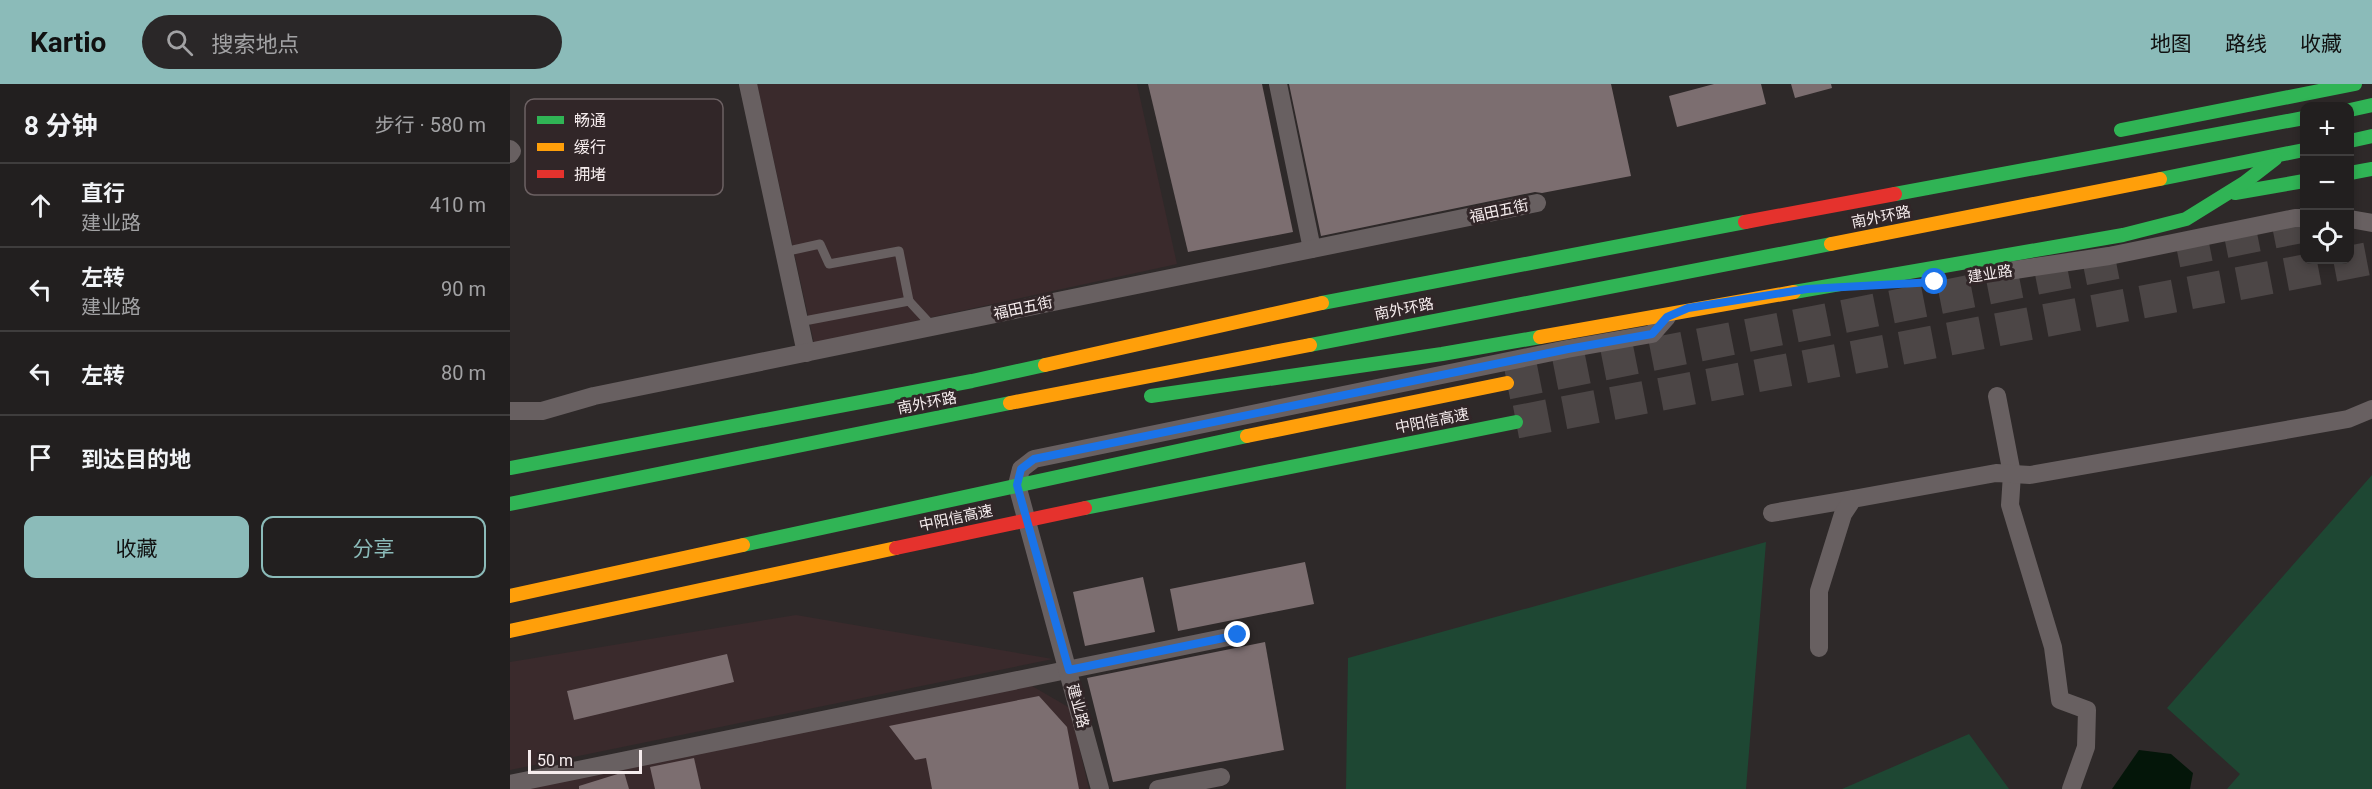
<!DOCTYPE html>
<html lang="zh">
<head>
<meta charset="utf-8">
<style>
  :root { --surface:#221f1f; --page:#2a2728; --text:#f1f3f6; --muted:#a2a2a4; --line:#3f3d3d; --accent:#8bbbb9 }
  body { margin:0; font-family:Roboto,"Noto Sans SC",sans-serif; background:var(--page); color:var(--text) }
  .controls { position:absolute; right:18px; top:18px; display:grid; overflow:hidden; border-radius:12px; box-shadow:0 3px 9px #0003 }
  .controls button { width:54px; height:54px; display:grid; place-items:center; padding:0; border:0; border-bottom:2px solid var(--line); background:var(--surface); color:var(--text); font:30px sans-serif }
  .scale { position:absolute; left:18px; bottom:15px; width:114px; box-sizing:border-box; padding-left:6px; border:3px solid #f5eced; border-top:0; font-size:16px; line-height:21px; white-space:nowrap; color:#f5eced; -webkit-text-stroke:4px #312628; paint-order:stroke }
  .stop { position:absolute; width:18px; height:18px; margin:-14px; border:4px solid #1a73e8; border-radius:50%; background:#fff }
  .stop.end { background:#1a73e8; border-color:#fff; box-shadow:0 2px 6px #0008 }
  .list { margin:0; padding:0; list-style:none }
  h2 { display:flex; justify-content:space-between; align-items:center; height:78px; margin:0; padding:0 24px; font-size:26px }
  h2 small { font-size:20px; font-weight:400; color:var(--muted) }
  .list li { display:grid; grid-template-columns:39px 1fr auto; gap:18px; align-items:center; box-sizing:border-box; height:84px; padding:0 24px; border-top:2px solid var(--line) }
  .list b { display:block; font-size:22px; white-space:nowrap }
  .list p { margin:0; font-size:20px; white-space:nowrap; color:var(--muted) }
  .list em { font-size:20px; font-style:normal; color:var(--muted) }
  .actions { display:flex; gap:12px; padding:18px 24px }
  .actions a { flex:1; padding:14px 0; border:2px solid var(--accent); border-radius:12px; text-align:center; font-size:21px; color:var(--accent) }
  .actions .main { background:var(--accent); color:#111 }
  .icon { flex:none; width:33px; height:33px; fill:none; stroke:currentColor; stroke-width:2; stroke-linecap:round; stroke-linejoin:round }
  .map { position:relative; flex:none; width:1862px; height:705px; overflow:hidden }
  header { display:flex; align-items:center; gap:36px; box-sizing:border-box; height:84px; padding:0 30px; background:var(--accent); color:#111 }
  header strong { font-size:28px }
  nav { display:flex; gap:33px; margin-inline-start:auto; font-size:21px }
  .search { width:420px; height:54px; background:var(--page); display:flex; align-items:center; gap:15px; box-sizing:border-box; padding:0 21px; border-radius:33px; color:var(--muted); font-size:22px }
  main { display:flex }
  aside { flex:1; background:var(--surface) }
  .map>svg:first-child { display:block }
  .built { fill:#3a2a2c }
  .green { fill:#1e4733 }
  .water { fill:#041609 }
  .building { fill:#7c6e70 }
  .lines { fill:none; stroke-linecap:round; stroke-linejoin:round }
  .highway-tunnel { stroke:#4c4646; stroke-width:33; stroke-dasharray:33 16; stroke-linecap:butt }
  .lane { stroke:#686061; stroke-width:9 }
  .street { stroke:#686061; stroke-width:18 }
  .fast { stroke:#30b455; stroke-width:14 }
  .slow { stroke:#ff9f0a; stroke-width:14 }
  .jam { stroke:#e5322d; stroke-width:14 }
  .route { stroke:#1a73e8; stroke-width:8 }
  .labels { text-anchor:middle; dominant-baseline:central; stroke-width:6; stroke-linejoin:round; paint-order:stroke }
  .street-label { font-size:15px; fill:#f5eced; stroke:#312628 }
  .key { fill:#312628; stroke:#6c6163; stroke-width:1.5 }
  .key-label { font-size:16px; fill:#f5eced }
</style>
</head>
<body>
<header>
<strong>Kartio</strong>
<div class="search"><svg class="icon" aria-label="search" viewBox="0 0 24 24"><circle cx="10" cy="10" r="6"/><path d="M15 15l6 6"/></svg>搜索地点</div>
<nav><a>地图</a><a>路线</a><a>收藏</a></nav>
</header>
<main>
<aside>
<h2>8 分钟<small>步行 · 580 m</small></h2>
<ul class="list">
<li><svg class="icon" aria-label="ahead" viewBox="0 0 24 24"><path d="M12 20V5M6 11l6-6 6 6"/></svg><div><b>直行</b><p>建业路</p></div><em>410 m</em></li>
<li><svg class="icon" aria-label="left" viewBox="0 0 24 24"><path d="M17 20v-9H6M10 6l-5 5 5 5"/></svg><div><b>左转</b><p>建业路</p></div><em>90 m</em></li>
<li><svg class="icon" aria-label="left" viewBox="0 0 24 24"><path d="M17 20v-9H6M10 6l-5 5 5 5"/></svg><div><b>左转</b></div><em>80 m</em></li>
<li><svg class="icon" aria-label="arrive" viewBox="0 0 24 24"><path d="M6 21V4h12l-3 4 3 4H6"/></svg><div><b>到达目的地</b></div></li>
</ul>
<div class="actions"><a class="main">收藏</a><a>分享</a></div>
</aside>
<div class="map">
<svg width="1862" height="705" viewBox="0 0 1862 705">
  <rect width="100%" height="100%" fill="#2e2929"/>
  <!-- built -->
  <g class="built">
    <polygon points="247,0 627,0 667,180 304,259"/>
    <polygon points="286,531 543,575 0,686 0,578"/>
    <polygon points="522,602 560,624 579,705 6,705"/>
  </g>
  <!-- green -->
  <g class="green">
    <polygon points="1862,391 1862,705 1717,705 1730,690 1657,624"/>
    <polygon points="1256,458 1236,705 836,705 838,574"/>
    <polygon points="1459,650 1499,705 1332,705"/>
  </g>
  <!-- water -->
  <polygon class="water" points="1629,666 1661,670 1683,689 1680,705 1602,705"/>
  <!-- building -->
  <g class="building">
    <polygon points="638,0 752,0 783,148 678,168"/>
    <polygon points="779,0 1101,0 1121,92 1032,109 1025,108 811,152"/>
    <polygon points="1204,0 1251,0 1256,20 1167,43 1159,12"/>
    <polygon points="1281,0 1321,0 1322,4 1285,14"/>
    <polygon points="795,478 804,520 668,547 660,505"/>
    <polygon points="633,493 645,548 575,562 563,508"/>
    <polygon points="755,558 774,666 603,698 577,594"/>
    <polygon points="217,570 224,598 64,636 57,607"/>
    <polygon points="529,612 557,643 569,705 422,705 416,674 405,676 379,642"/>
    <polygon points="184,674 191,705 145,705 140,683"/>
    <polygon points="114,688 119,705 69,705 69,702"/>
  </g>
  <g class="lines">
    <!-- highway-tunnel -->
    <g class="highway-tunnel">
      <polyline points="1667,167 1794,142"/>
      <polyline points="997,299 1619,176"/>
      <polyline points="1006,338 1862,174"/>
    </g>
    <!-- lane -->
    <g class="lane">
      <polyline points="274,168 310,160 319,180 389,167 399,217"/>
      <polyline points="289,238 399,217 423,243"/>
    </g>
    <!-- street -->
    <g class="street">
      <polyline points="238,0 296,269"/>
      <polyline points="768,0 802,165"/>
      <polyline points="0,65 2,67 0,70"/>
      <polyline points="1840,135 1862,139"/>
      <polyline points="1498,187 1599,172 1785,134 1794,134"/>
      <polyline points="1487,312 1502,390 1500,421 1543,563 1550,616 1577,626 1576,663 1561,705"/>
      <polyline points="0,327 32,327 84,312 1027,119"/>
      <polyline points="1262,429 1343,415"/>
      <polyline points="1309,564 1309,507 1333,430 1343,415 1486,389 1520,391 1838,335 1862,325"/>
      <polyline points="0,700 728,551"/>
      <polyline points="590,705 507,401 511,385 524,375 1057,265 1142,250 1157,233"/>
      <polyline points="648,705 711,693"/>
    </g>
    <!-- fast -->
    <g class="fast">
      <polyline points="1840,26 1862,21"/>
      <polyline points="1611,46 1845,0"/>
      <polyline points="1840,57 1862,52"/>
      <polyline points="1840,89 1862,85"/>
      <polyline points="1650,95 1794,66"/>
      <polyline points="1725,109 1794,97"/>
      <polyline points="1385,110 1794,34"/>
      <polyline points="1284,208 1613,151 1676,135 1734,99 1765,75"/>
      <polyline points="812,219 1235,138"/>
      <polyline points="800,261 1321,160"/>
      <polyline points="641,312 932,270 1030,253"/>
      <polyline points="0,384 462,297 535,281"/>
      <polyline points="0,420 500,319"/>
      <polyline points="575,424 1006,338"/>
      <polyline points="233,461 737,352"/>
    </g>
    <!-- slow -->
    <g class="slow">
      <polyline points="1321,160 1650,95"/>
      <polyline points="1030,253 1284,208"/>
      <polyline points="535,281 812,219"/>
      <polyline points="500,319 800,261"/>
      <polyline points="737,352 997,299"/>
      <polyline points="0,512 233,461"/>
      <polyline points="0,547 386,464"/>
    </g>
    <!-- jam -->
    <g class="jam">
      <polyline points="1235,138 1385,110"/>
      <polyline points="386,464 575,424"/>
    </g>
  </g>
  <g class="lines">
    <!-- route -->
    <polyline class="route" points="728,551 559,586 507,401 511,385 524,375 1058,265 1142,250 1157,233 1178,224 1297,205 1425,198"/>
  </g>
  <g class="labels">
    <!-- street labels -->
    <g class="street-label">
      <text transform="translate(989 127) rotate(-12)">福田五街</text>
      <text transform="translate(1371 133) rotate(-11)">南外环路</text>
      <text transform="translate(1480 190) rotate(-9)">建业路</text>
      <text transform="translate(513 224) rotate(-12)">福田五街</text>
      <text transform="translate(894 225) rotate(-11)">南外环路</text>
      <text transform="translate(417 319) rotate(-11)">南外环路</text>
      <text transform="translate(922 337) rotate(-11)">中阳信高速</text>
      <text transform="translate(446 434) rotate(-12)">中阳信高速</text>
      <text transform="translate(568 622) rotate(75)">建业路</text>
    </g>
  </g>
  <!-- legend -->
  <rect x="15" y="15" width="198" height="96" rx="9" class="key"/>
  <rect x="27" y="32" width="27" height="8" fill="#30b455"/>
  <rect x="27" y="59" width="27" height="8" fill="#ff9f0a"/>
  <rect x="27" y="86" width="27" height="8" fill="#e5322d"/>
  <g class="key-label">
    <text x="64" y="42">畅通</text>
    <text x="64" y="69">缓行</text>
    <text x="64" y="96">拥堵</text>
  </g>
</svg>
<div class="controls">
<button>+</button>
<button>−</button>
<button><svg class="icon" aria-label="locate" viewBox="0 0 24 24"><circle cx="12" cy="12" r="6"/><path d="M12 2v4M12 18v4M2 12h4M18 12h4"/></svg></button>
</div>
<div class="scale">50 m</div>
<div class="stop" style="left:1425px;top:198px"></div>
<div class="stop end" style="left:728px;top:551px"></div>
</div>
</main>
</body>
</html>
